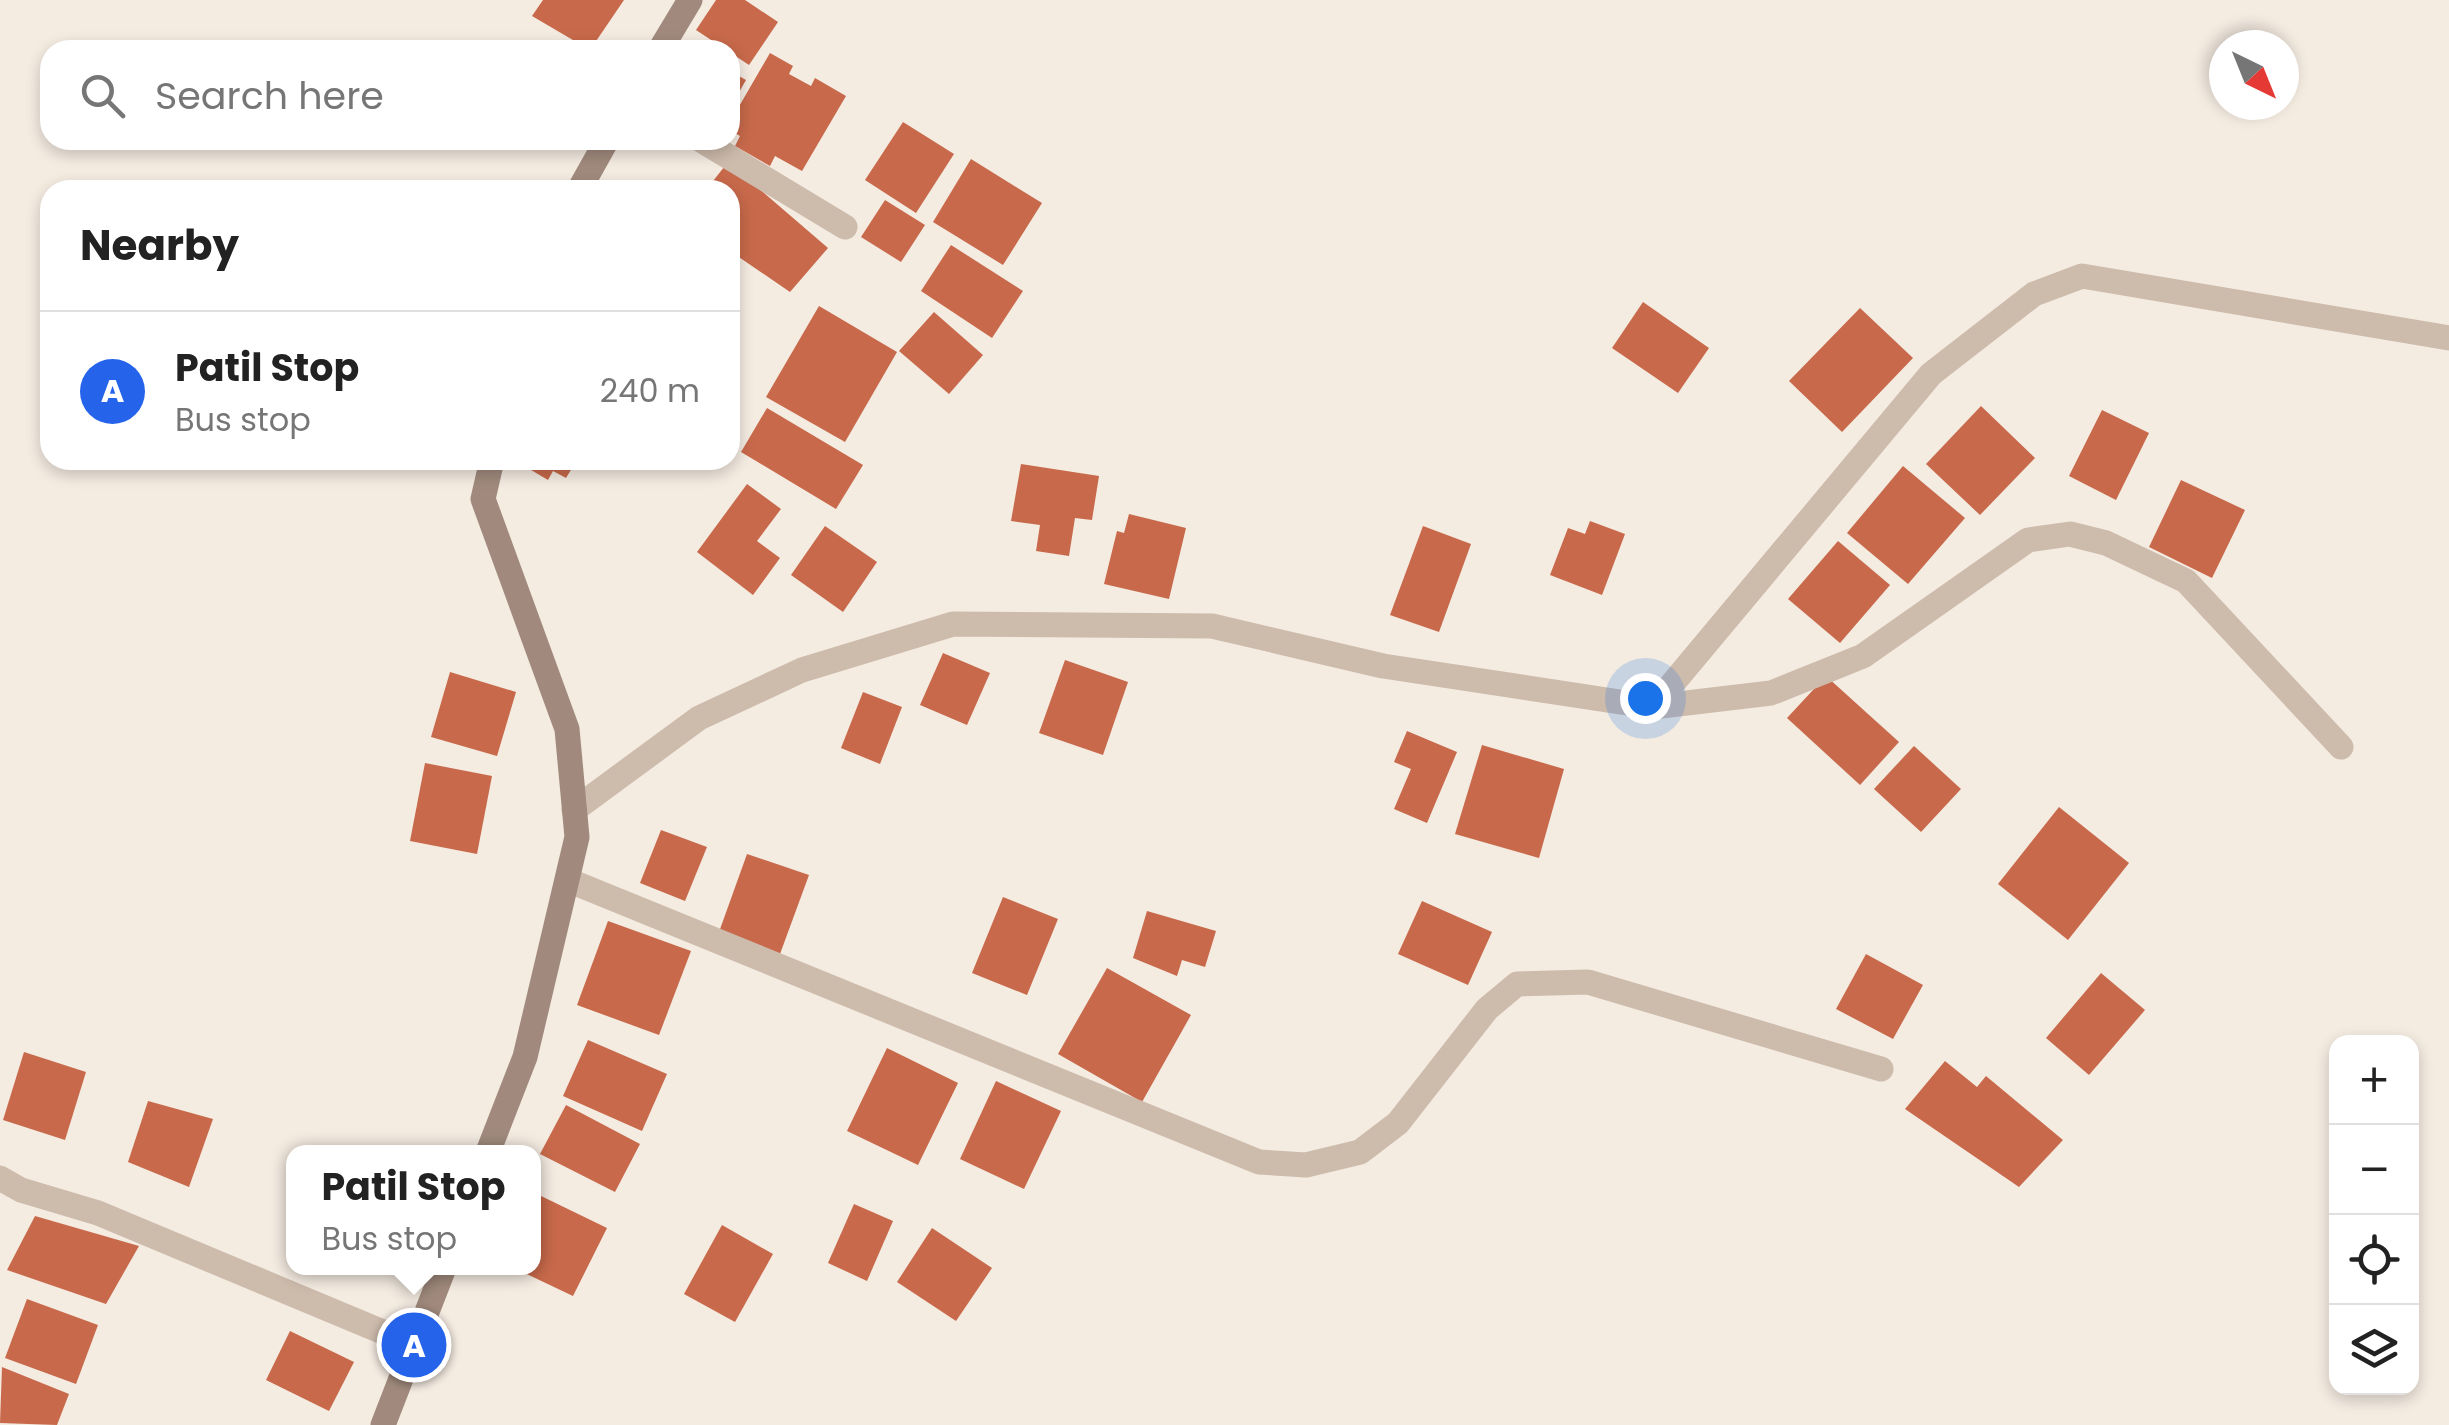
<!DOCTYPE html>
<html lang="en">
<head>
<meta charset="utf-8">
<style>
  :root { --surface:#fff; --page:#f6f6f6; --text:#222; --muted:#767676; --line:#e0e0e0; --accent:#2563eb }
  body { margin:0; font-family:Poppins,sans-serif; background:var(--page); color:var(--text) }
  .controls { position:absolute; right:30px; bottom:30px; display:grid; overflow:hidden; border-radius:20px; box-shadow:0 5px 15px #0003 }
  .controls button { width:90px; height:90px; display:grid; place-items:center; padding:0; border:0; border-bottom:2px solid var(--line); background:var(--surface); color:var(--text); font:50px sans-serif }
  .compass { position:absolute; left:2209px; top:30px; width:90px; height:90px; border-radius:50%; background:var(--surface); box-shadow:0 5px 15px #0003; rotate:137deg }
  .you { position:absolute; left:1645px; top:698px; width:35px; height:35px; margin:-25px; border:8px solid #fff; border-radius:50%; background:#1a73e8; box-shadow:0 0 0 15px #1a73e833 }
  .badge { display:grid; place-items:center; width:65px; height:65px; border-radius:50%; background:var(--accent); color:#fff; font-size:32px; font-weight:700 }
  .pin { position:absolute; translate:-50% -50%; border:5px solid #fff; box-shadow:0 2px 10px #0006 }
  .popup { position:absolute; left:286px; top:1145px; width:255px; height:130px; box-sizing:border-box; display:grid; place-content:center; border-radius:20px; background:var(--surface); filter:drop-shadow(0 2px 8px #0005); font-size:32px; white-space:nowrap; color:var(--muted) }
  .popup b { font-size:38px; color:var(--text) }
  .popup::after { content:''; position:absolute; left:50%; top:100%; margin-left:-20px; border:20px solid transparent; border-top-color:var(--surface) }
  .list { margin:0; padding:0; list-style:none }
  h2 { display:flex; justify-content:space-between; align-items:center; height:130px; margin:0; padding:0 40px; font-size:42px }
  h2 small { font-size:32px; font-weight:400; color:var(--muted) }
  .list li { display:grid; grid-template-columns:65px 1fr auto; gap:30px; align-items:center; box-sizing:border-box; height:160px; padding:0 40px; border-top:2px solid var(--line) }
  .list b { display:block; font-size:38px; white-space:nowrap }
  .list p { margin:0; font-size:32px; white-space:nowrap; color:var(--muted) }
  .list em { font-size:32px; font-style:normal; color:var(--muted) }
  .icon { flex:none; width:55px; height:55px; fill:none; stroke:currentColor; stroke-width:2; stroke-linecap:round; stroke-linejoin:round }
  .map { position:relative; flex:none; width:2449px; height:1425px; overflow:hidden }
  .search { position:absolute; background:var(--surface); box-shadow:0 5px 15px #0003; left:40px; top:40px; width:700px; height:110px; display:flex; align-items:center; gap:25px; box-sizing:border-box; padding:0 35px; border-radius:30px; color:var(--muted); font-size:38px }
  .panel { position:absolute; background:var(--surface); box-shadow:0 5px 15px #0003; left:40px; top:180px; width:700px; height:290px; border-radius:30px }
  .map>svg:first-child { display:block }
  .building { fill:#c8694b }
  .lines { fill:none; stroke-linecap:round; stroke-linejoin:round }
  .street { stroke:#cdbbac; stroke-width:25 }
  .secondary { stroke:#a18a7d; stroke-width:25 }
</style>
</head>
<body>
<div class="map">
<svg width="2449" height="1425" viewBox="0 0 2449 1425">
  <rect width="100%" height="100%" fill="#f4ebe1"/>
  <!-- building -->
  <g class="building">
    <polygon points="543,0 624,0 590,50 532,16"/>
    <polygon points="716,0 745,0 778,22 749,65 696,30"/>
    <polygon points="770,53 793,66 789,74 811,86 815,78 846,96 802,171 775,156 770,166 735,146 740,136 730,130 730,122"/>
    <polygon points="730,71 746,80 730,108"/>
    <polygon points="903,122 954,154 916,213 865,180"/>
    <polygon points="971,159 1042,203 1003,265 933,222"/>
    <polygon points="728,162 828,248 790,292 730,251 730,190 706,190"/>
    <polygon points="885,200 925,225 901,262 861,237"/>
    <polygon points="951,245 1023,291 992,338 921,291"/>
    <polygon points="1643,302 1709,348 1678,393 1612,348"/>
    <polygon points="819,306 897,352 845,442 766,397"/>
    <polygon points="1860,308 1913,358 1842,432 1789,381"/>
    <polygon points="934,312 983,355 949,394 899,351"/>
    <polygon points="1981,406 2035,458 1980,515 1926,464"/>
    <polygon points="767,408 863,465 836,509 741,452"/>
    <polygon points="2102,410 2149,433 2116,500 2069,476"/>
    <polygon points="514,460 577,460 566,478 553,471 548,480"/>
    <polygon points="1021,464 1099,476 1092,520 1075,518 1069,556 1036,551 1040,525 1011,521"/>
    <polygon points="1903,466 1965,518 1908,584 1847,533"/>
    <polygon points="2181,480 2245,510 2212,578 2149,547"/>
    <polygon points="747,484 781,509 757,541 780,558 753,595 697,552"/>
    <polygon points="1129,514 1186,528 1169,599 1104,584 1117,531 1124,533"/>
    <polygon points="1590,521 1625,534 1602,595 1550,575 1568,528 1585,534"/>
    <polygon points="825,526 877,562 843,612 791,575"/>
    <polygon points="1423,526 1471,544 1439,632 1390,615"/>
    <polygon points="1838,541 1890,585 1840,643 1788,599"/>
    <polygon points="943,653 990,673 967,725 920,705"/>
    <polygon points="1065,660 1128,682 1103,755 1039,733"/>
    <polygon points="450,672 516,692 497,756 431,737"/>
    <polygon points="1826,676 1899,742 1860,785 1787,718"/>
    <polygon points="863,692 902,707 880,764 841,748"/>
    <polygon points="1407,731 1457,752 1427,823 1394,809 1411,769 1394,762"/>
    <polygon points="1482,745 1564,769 1539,858 1455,834"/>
    <polygon points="1914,746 1961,789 1921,832 1874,789"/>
    <polygon points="425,763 492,776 477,854 410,841"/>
    <polygon points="2059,807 2129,863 2068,940 1998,884"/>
    <polygon points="661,830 707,847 685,901 640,883"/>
    <polygon points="747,854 809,875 780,954 719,932"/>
    <polygon points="1003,897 1058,919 1027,995 972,973"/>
    <polygon points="1422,901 1492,932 1468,985 1398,954"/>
    <polygon points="1147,911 1216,931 1205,967 1182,960 1177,976 1133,958"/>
    <polygon points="608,921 691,951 659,1035 577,1005"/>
    <polygon points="1866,954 1923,985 1893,1039 1836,1009"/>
    <polygon points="1107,968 1191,1015 1142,1102 1058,1054"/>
    <polygon points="2101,973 2145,1010 2089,1075 2046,1038"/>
    <polygon points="588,1040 667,1074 642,1131 563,1096"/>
    <polygon points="887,1048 958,1083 918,1165 847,1131"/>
    <polygon points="24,1052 86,1072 65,1140 3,1120"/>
    <polygon points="1945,1061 1977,1087 1986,1076 2063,1140 2019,1187 1905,1109"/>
    <polygon points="996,1081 1061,1111 1024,1189 960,1159"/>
    <polygon points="148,1101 213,1119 189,1187 128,1162"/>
    <polygon points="566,1105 640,1144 615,1192 540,1154"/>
    <polygon points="539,1195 607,1228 573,1296 514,1268 534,1268 534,1206"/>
    <polygon points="854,1204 893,1221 867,1281 828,1263"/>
    <polygon points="35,1216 139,1246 106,1304 7,1270"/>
    <polygon points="722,1225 773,1254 735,1322 684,1294"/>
    <polygon points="932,1228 992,1268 956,1321 897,1282"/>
    <polygon points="27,1299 98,1325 76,1384 5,1358"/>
    <polygon points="290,1331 354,1362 329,1411 266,1380"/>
    <polygon points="2,1367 69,1394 57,1425 0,1423"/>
  </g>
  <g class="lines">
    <!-- street -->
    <g class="street">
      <polyline points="701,140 845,227"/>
      <polyline points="1653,707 1931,374 2034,294 2082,276 2449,338"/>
      <polyline points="574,810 699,718 802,670 953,624 1212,626 1383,666 1653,707 1771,693 1863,656 2028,540 2070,534 2106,543 2186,581 2341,747"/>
      <polyline points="570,881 1259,1162 1306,1165 1360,1152 1398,1123 1487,1009 1517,984 1588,982 1881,1069"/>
      <polyline points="0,1178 21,1190 98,1213 414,1345"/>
    </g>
    <!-- secondary -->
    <g class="secondary">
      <polyline points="660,50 690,0"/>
      <polyline points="579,190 607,140"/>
      <polyline points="488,1152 525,1057 577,837 567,729 483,499 492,460"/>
      <polyline points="383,1425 444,1268"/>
    </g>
  </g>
</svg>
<div class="controls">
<button>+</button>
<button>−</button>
<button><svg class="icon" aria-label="locate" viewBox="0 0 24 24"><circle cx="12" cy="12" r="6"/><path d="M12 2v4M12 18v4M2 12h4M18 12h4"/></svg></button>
<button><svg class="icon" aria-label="layers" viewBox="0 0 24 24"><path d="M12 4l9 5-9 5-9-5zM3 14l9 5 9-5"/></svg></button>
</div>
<svg class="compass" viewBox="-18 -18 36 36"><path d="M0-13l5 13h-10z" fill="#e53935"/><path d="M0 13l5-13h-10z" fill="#767676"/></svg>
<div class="you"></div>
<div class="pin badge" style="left:414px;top:1345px">A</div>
<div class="popup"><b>Patil Stop</b>Bus stop</div>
<div class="search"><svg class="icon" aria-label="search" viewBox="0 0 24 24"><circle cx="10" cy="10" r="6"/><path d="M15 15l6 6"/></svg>Search here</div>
<section class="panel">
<h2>Nearby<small></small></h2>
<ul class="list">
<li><span class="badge">A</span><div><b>Patil Stop</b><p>Bus stop</p></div><em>240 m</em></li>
</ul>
</section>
</div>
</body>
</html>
